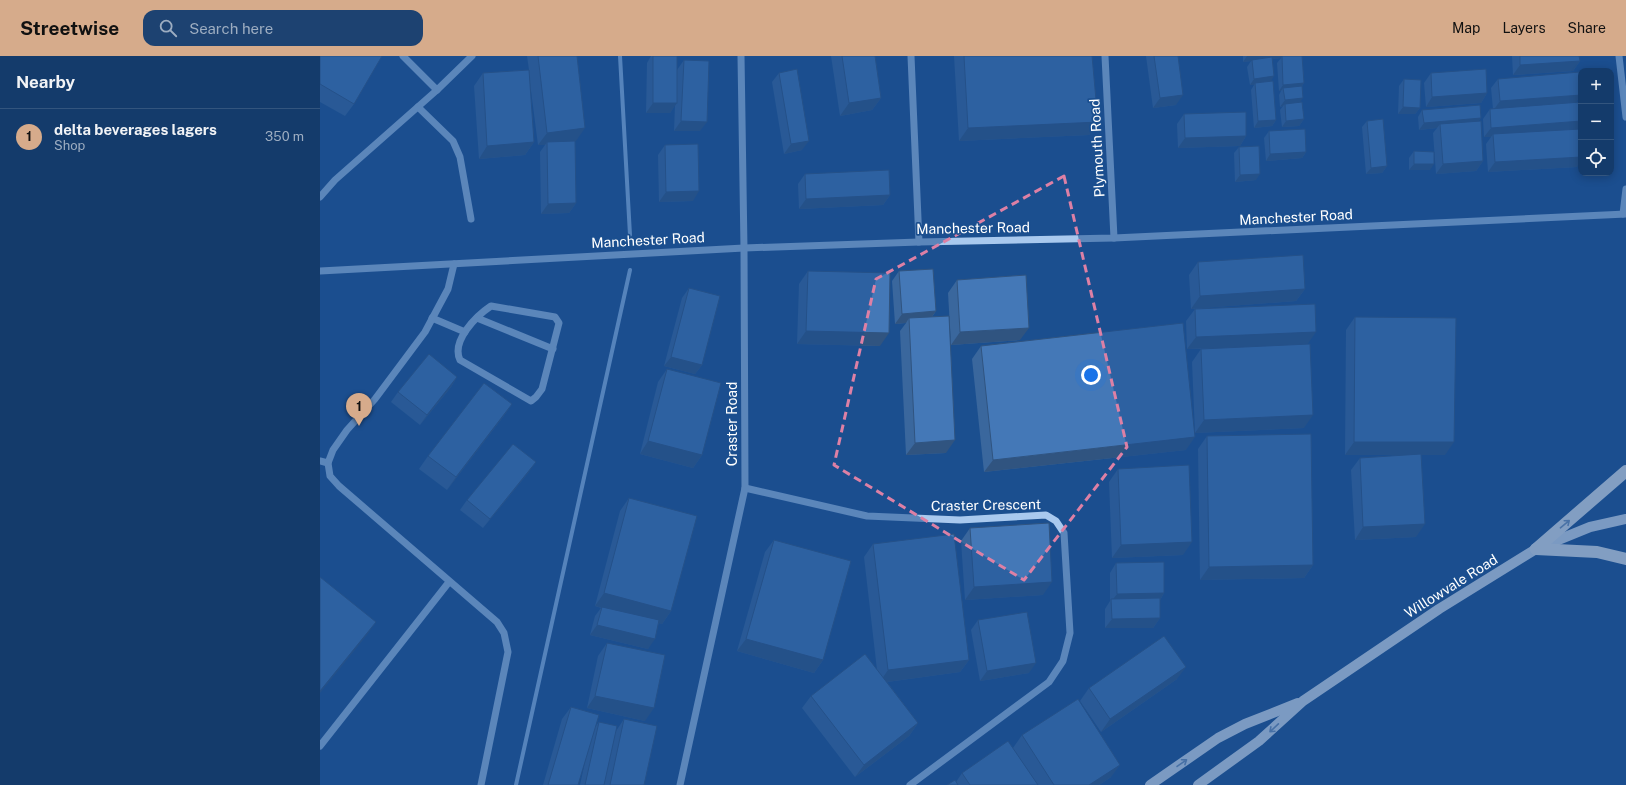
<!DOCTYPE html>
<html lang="en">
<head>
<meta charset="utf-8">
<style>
  :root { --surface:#143b6b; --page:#1d4271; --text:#f1f3f6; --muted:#9dadc1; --line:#33557e; --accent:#d6ab8b }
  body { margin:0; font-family:"Public Sans",sans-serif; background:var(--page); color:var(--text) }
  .controls { position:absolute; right:12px; top:12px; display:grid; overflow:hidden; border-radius:8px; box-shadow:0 2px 10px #0003 }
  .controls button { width:36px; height:36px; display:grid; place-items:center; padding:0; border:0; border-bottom:1px solid var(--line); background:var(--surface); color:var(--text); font:20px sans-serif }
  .you { position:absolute; left:771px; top:319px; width:14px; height:14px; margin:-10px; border:3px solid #fff; border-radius:50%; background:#1a73e8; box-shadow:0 0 0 6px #1a73e833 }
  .badge { display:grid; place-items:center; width:26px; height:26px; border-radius:50%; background:var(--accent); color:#111; font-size:13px; font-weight:700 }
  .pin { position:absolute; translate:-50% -33px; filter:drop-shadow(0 1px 2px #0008) }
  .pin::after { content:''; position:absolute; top:21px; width:14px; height:12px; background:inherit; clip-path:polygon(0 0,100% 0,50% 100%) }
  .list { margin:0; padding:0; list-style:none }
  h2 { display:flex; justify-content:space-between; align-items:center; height:52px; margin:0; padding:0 16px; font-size:17px }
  h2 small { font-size:13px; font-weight:400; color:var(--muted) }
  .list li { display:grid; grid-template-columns:26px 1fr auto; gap:12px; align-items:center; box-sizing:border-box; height:56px; padding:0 16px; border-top:1px solid var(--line) }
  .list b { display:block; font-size:15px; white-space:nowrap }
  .list p { margin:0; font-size:13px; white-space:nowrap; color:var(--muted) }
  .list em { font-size:13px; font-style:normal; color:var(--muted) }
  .icon { flex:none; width:22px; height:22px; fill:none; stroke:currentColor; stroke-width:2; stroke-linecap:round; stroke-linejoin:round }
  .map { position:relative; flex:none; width:1306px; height:729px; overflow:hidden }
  header { display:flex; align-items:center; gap:24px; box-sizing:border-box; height:56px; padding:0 20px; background:var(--accent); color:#111 }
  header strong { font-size:19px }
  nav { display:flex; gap:22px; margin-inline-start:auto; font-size:14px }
  .search { width:280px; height:36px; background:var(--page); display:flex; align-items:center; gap:10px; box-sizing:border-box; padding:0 14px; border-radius:12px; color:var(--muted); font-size:15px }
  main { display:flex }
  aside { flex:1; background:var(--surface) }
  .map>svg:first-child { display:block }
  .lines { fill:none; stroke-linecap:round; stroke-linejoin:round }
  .stream { stroke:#9cc4f0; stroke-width:4 }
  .minor { stroke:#a9c9ee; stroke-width:7 }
  .major { stroke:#f0f6ff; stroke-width:10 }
  .highway { stroke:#fff; stroke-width:12 }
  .wall { fill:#3a679d }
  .shaded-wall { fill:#305480 }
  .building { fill:#4478b7; stroke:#305480 }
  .oneway { stroke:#829ec1 }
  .oneway2 { stroke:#7b9ac1 }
  .marked { fill:none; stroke:#dd80a5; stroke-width:3; stroke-dasharray:8 5; stroke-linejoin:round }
  .labels { text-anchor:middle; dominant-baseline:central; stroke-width:3.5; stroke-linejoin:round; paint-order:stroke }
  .street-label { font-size:14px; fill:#fff; stroke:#1b4f8f }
</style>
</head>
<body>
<header>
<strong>Streetwise</strong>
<div class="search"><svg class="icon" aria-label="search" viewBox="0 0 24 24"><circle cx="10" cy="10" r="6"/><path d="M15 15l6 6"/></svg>Search here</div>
<nav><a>Map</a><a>Layers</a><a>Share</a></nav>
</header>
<main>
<aside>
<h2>Nearby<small></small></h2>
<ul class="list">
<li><span class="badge">1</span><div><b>delta beverages lagers</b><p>Shop</p></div><em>350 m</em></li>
</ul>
</aside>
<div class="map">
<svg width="1306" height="729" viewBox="0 0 1306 729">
  <rect width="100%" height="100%" fill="#1b4f8f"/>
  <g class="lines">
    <!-- stream -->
    <g class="stream">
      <polyline points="300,0 310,179"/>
      <polyline points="196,729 310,214"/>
    </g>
    <!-- minor -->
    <g class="minor">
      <polyline points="83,0 117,34"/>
      <polyline points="591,0 599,186"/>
      <polyline points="785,0 794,182"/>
      <polyline points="1299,0 1306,61"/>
      <polyline points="98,51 133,85 140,101 151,163"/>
      <polyline points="0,141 15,124 117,34 152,0"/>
      <polyline points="1303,158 1306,133"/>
      <polyline points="134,208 128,233 105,276 55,343 27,374 13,394 8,407 10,420 19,430 177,566 184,577 188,596 161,729"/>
      <polyline points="0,215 424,192 599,186 794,182 1306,158"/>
      <path d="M171 250 235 261 239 267 222 333 216 341 211 345 140 304C131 285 156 260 171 250Z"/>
      <polyline points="112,262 145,276"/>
      <polyline points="157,262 233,293"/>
      <polyline points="0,405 8,407"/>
      <polyline points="425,432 547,460 640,464 726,459 736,465 744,477 750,577 743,605 729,626 590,729"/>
      <polyline points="0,690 129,526"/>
      <polyline points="360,729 425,432 424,192 421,0"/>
    </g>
    <!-- major -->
    <g class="major">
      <polyline points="830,729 898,682 925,668 978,647"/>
      <polyline points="878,729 939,685 983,645 1119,553 1216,493 1270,471 1306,463"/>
    </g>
    <!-- highway -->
    <g class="highway">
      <polyline points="1216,493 1306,415"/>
      <polyline points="1216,493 1277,496 1306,503"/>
    </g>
  </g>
  <!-- wall -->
  <g class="wall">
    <polygon points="0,0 34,48 25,60 0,46"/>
    <polygon points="207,0 257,0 256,85 254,85 256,147 249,157 221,158 220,96 225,89 218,89 210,27 214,86 205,99 159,103 154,30 163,17 209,14"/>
    <polygon points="331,0 357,0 357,14 364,4 380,75 354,75 355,49 350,57 326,57 327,7"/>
    <polygon points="511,0 555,0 561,42 552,54 520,60"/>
    <polygon points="634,0 772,0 778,66 769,79 639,85"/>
    <polygon points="826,0 858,0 856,49 833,52"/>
    <polygon points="923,0 982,0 984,27 982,30 980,46 984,63 979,70 962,71 960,54 963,50 960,51 959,39 961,35 959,35 957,7 961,2 952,3 951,26 956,64 952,70 934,72 931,34 934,29 930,29 927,11 931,5 923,6"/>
    <polygon points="1192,0 1259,0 1260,5 1253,15 1193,19"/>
    <polygon points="459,17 482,94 464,98 452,26"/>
    <polygon points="1111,17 1167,37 1161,47 1106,51 1104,27"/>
    <polygon points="1084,23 1100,52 1095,58 1078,58 1079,30"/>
    <polygon points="1178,23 1261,39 1255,47 1261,68 1257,73 1257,111 1168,116 1166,88 1171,81 1164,81 1163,63 1170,53 1173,53 1171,32"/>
    <polygon points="1102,54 1161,62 1158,65 1163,105 1156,115 1116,118 1113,77 1117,72 1099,74 1098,61"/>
    <polygon points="864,58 926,80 920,90 858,92 857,68"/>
    <polygon points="1047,65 1067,110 1062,117 1046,118 1042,71"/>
    <polygon points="949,75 986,96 982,102 946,105 944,82"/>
    <polygon points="345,89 373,145 339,146 338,99"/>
    <polygon points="919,91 936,124 915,126 914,97"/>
    <polygon points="1094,95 1110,114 1089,114 1089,102"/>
    <polygon points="485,118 570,139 563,149 479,153 478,128"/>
    <polygon points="878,206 985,233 976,245 881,252 987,288 984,372 875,377 872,306 881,293 867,293 866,265 875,253 871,253 869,219"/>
    <polygon points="488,215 560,290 477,288 479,228"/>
    <polygon points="579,215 616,255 612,261 626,397 586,399 580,275 586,267 575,268 572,225"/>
    <polygon points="637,224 700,284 631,289 628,237"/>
    <polygon points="369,232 382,309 375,318 344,310 362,242"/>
    <polygon points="1035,261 1125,399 1101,399 1096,481 1035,484 1031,414 1040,402 1087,399 1025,399 1026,274"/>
    <polygon points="661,290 866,394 664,416 652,303"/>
    <polygon points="347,313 382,399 373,412 320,398 338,326"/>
    <polygon points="137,321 131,331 100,369 71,346 78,336"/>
    <polygon points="192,348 183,361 127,434 99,413 108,400"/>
    <polygon points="887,380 993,509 984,522 880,524 878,393"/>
    <polygon points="798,413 863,499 792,502 789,426"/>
    <polygon points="209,416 163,472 140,454 147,444"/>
    <polygon points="309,442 351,555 342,568 339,567 328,593 270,579 275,560 281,552 275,550 300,455"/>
    <polygon points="650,472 723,539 645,544 641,485"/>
    <polygon points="454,484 503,604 494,617 417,595 445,496"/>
    <polygon points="553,488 649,604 640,616 567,626 598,667 589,680 535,721 482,652 491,640 557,614 544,501"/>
    <polygon points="796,507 844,537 840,544 840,562 833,572 785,572 785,553 790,545 790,517"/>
    <polygon points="658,564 709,617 660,625 651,574"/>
    <polygon points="287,587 325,665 267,652 278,600"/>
    <polygon points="857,623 781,676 760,645 769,632"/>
    <polygon points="251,651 275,671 279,666 296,675 304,663 324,729 260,729 266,701 258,729 223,729 242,663"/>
    <polygon points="702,679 791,721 779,729 627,729 636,726 642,717 693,692"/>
  </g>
  <!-- shaded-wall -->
  <g class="shaded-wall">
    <polygon points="927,0 965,0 962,0 961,2 923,6"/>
    <polygon points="1260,5 1253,15 1193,19 1200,9"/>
    <polygon points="954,20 950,27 935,27 934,29 930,29 934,23"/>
    <polygon points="984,27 979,34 963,32 961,35 959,35 963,29"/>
    <polygon points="1167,37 1161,47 1106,51 1112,41"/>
    <polygon points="863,39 856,49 833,52 840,42"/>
    <polygon points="1261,39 1254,49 1173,55 1180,45"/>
    <polygon points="561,42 552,54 520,60 529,47"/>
    <polygon points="983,42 978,49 965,48 963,50 960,51 965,44"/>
    <polygon points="333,47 357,47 350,57 326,57"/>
    <polygon points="1083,51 1100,52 1095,58 1078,58"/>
    <polygon points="1161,62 1156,68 1120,68 1117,72 1099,74 1104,67"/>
    <polygon points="984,63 979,70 962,71 966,65"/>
    <polygon points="956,64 952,70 934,72 938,65"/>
    <polygon points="361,65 387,66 380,75 354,75"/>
    <polygon points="1261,65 1261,68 1257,74 1173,78 1171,81 1164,81 1171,72"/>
    <polygon points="778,66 769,79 639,85 648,72"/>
    <polygon points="265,72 256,85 227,88 227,86 225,89 218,89 227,77"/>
    <polygon points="926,80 920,90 858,92 865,82"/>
    <polygon points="489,85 482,94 464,98 471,88"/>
    <polygon points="214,86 205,99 159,103 167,90"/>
    <polygon points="986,96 982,102 946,105 950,98"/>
    <polygon points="1261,101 1261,105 1257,111 1168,116 1175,106"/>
    <polygon points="1163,105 1156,115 1116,118 1123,108"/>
    <polygon points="1094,108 1114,108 1110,114 1089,114"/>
    <polygon points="1067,110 1062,117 1046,118 1051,112"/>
    <polygon points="940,118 936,124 915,126 920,119"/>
    <polygon points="379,135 373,145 339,146 346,136"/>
    <polygon points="570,139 563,149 479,153 486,143"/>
    <polygon points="256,147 249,157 221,158 228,148"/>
    <polygon points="985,233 976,245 871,253 880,240"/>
    <polygon points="616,255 609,265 589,262 586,267 575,268 582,258"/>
    <polygon points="709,272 700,284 631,289 640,276"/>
    <polygon points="486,275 569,277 560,290 477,288"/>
    <polygon points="996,276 987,289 867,293 876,281"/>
    <polygon points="351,301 382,309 375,318 344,310"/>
    <polygon points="137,321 131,331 100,369 107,359"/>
    <polygon points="192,348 183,361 127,434 136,421"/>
    <polygon points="993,359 984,372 875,377 884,364"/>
    <polygon points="875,381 866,394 664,416 673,404"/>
    <polygon points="635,384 626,397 586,399 595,387"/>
    <polygon points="328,385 382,399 373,412 320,398"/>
    <polygon points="1034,386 1134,386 1125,399 1025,399"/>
    <polygon points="216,406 209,416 163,472 170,463"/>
    <polygon points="1105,468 1096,481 1035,484 1043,471"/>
    <polygon points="872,486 863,499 792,502 801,489"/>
    <polygon points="993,509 984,522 880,524 889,511"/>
    <polygon points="732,526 723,539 645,544 654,531"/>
    <polygon points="284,537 351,555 342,568 275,550"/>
    <polygon points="844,537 838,547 791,546 797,538"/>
    <polygon points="840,562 833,572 785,572 792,563"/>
    <polygon points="56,566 47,579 0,637 0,635"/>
    <polygon points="277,569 335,583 328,593 270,579"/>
    <polygon points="426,583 503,604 494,617 417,595"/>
    <polygon points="649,604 640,616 559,627 568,614"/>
    <polygon points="716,607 709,617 660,625 667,615"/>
    <polygon points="866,611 857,623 781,676 790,663"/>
    <polygon points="275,640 334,652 325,665 267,652"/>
    <polygon points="598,667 589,680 535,721 544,709"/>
    <polygon points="800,709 791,721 779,729 769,729"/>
  </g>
  <!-- building -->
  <g class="building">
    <polygon points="0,0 62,0 34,48 0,28"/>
    <polygon points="218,0 257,0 265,72 227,77"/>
    <rect x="333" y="0" width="24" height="47"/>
    <polygon points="522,0 555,0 561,42 529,47"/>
    <polygon points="644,0 772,0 778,66 648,72"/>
    <polygon points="834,0 858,0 863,39 840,42"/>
    <polygon points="962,0 982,0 984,27 963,29"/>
    <polygon points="1200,0 1259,0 1260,5 1200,9"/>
    <polygon points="952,1 954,20 934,23 932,4"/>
    <polygon points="364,4 389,5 387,66 361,65"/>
    <polygon points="477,13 489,85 471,88 459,17"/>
    <polygon points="1166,13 1167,37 1112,41 1111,17"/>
    <polygon points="209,14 214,86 167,90 163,17"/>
    <polygon points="1260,16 1261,39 1180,45 1178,23"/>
    <polygon points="1084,23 1101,24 1100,52 1083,51"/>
    <polygon points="953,25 956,64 938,65 935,27"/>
    <polygon points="982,30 983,42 965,44 963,32"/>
    <polygon points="982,46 984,63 966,65 965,48"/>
    <polygon points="1261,46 1261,65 1171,72 1170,53"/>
    <polygon points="1160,49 1161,62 1104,67 1102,54"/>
    <polygon points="926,56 926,80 865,82 864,58"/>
    <polygon points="1063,63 1067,110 1051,112 1047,65"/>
    <polygon points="1161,65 1163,105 1123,108 1120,68"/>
    <polygon points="985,73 986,96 950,98 949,75"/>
    <polygon points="1261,73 1261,101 1175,106 1173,78"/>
    <polygon points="255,85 256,147 228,148 227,86"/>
    <polygon points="378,88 379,135 346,136 345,89"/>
    <polygon points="939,90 940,118 920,119 919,91"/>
    <polygon points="1094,95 1114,96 1114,108 1094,108"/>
    <polygon points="569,114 570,139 486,143 485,118"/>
    <polygon points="983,199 985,233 880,240 878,206"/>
    <polygon points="613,213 616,255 582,258 579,215"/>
    <polygon points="488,215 570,217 569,277 486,275"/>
    <polygon points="706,219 709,272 640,276 637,224"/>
    <polygon points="369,232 400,240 382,309 351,301"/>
    <polygon points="995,248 996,276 876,281 875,253"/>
    <polygon points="629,260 635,384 595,387 589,262"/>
    <polygon points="1035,261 1136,262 1134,386 1034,386"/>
    <polygon points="863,267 875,381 673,404 661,290"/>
    <polygon points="990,288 993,359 884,364 881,293"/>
    <polygon points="109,298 137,321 107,359 78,336"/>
    <polygon points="347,313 401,327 382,399 328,385"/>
    <polygon points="164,327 192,348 136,421 108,400"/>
    <polygon points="991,378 993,509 889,511 887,380"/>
    <polygon points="193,388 216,406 170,463 147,444"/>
    <polygon points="1101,398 1105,468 1043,471 1040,402"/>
    <polygon points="869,409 872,486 801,489 798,413"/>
    <polygon points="309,442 377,460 351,555 284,537"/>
    <polygon points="729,467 732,526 654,531 650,472"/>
    <polygon points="634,478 649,604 568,614 553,488"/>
    <polygon points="454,484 531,505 503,604 426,583"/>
    <polygon points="844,506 844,537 797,538 796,507"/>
    <polygon points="0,521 56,566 0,635"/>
    <polygon points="840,542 840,562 792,563 791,543"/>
    <polygon points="282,551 339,564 335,583 277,569"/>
    <polygon points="707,556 716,607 667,615 658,564"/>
    <polygon points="844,580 866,611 790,663 769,632"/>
    <polygon points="287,587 345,599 334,652 275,640"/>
    <polygon points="545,598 598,667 544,709 491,640"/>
    <polygon points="758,643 800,709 769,729 734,729 702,679"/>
    <polygon points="251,651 279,659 258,729 228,729"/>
    <polygon points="304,663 337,670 324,729 290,729"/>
    <polygon points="279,666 297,670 284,729 265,729"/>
    <polygon points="688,685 718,729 650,729 642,717"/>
    <polygon points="635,724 638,729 627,729"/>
  </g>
  <!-- one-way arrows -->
  <defs><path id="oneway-shaft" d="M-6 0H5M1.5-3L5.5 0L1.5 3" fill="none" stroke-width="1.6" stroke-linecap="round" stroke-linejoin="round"/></defs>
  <use class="oneway" href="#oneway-shaft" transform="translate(1245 468) rotate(-40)"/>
  <g class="oneway2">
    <use href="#oneway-shaft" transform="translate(954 672) rotate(137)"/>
    <use href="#oneway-shaft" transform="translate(862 707) rotate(-35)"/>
  </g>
  <!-- marked area -->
  <path d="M0 0H1306V729H0ZM744 120 807 391 704 524 514 409 556 223Z" fill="#1b4f8f" fill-opacity=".55" fill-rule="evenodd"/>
  <path class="marked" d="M744 120 807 391 704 524 514 409 556 223Z"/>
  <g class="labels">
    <!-- street labels -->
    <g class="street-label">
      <text transform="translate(777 92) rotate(-93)">Plymouth Road</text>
      <text transform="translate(976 161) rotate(-3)">Manchester Road</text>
      <text transform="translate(653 172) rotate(-1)">Manchester Road</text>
      <text transform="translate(328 184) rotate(-3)">Manchester Road</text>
      <text transform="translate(412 368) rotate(-90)">Craster Road</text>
      <text transform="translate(666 449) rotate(-1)">Craster Crescent</text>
      <text transform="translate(1131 530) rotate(-32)">Willowvale Road</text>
    </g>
  </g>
</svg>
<div class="controls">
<button>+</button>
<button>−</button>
<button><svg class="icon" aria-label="locate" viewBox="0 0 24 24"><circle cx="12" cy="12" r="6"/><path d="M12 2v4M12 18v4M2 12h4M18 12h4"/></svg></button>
</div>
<div class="you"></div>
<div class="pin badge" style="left:39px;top:370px">1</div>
</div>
</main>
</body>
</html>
